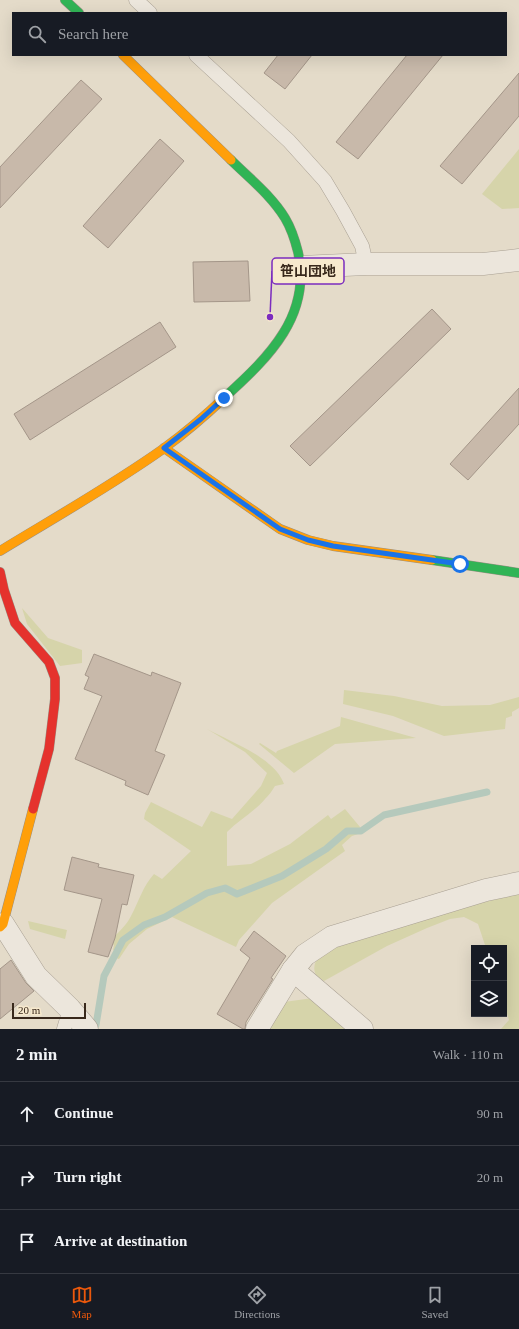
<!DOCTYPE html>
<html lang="en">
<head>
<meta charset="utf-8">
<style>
  :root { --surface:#171b24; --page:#20242c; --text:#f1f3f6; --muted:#9ea1a6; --line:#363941; --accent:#ea580c }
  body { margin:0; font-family:"Times New Roman","Noto Sans JP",serif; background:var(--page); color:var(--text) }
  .controls { position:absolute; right:12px; bottom:12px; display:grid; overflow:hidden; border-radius:0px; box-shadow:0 4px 16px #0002 }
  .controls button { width:36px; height:36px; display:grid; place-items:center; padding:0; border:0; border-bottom:1px solid var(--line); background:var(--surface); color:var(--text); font:20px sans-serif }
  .scale { position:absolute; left:12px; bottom:10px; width:74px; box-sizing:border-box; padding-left:4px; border:2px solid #38281b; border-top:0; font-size:11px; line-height:14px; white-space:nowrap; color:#38281b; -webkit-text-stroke:3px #f7e9cd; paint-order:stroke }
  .stop { position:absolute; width:12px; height:12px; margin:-9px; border:3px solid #1a73e8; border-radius:50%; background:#fff }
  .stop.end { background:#1a73e8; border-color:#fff; box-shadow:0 1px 4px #0008 }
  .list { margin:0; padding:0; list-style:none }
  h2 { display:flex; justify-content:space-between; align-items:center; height:52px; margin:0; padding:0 16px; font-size:17px }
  h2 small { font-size:13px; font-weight:400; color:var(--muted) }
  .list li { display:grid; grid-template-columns:26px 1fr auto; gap:12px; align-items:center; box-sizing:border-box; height:64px; padding:0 16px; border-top:1px solid var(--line) }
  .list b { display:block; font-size:15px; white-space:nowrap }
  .list em { font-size:13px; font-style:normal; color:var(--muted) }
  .icon { flex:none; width:22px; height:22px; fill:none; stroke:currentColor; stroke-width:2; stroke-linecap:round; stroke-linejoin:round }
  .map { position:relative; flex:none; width:519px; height:1029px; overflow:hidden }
  .search { position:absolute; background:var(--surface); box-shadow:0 4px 16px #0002; left:12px; right:12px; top:12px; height:44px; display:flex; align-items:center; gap:10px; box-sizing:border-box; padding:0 14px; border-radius:0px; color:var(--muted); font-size:15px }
  .sheet { height:244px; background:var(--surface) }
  nav { display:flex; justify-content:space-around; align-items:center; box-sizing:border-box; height:56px; border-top:1px solid var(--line); background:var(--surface); font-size:11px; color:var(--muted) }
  nav a { display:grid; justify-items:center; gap:2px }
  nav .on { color:var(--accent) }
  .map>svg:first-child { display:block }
  .green { fill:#d6d4aa }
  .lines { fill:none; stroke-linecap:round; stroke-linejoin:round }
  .stream { stroke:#b5c9bc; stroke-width:7 }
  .building { fill:#c8b9aa; stroke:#a49689 }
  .lane-casing { stroke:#a9a093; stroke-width:15 }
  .street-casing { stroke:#a9a093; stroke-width:23 }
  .fast-casing { stroke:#998f83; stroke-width:10 }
  .slow-casing { stroke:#998f83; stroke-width:10 }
  .jam-casing { stroke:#998f83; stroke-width:10 }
  .lane { stroke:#ece6dc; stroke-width:14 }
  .street { stroke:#ece6dc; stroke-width:22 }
  .fast { stroke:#30b455; stroke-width:9 }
  .slow { stroke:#ff9f0a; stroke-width:9 }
  .jam { stroke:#e5322d; stroke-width:9 }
  .route { stroke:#1a73e8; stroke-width:5 }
  .leader { fill:none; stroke:#7b2cbf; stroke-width:1.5 }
  .callout-dot { fill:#7b2cbf; stroke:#f7e9cd; stroke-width:1.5 }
  .callout { fill:#f7e9cd; stroke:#7b2cbf; stroke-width:1.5 }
  .callout-label { font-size:14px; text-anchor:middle; font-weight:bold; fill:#38281b }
</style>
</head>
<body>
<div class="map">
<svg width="519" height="1029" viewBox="0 0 519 1029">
  <rect width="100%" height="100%" fill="#e4dbc9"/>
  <!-- green -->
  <g class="green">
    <polygon points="519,149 519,208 502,209 482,194"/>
    <polygon points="22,608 48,638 82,650 82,663 60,666 27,624"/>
    <polygon points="344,690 394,696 442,706 490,705 519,697 519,708 512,712 512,716 506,718 505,729 444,736 393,716 343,704"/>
    <polygon points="341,717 416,738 335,744 294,773 259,744 260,743 276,753 277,751 340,726"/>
    <path d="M207 729C231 742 275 758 284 784L275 786C272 791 269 795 265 799 254 812 239 820 227 832V866L251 864 290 844 328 815 331 819 345 809 360 827 361 833 352 836 342 845 345 851 272 903 239 940 236 947 172 917 147 929 129 944 119 959 116 958 118 953 113 950 114 945 108 942C117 934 126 926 131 916 139 901 143 886 154 874L162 879 191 851 144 819 145 813 151 802 202 827 211 811 232 819 261 786 267 773 245 752Z"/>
    <path d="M519 894V1029H501L509 1020 504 1004V948H486L478 924 464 917 450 919 427 928 387 946 324 981C322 979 317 977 316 975 310 964 321 952 328 946L472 905Z"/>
    <polygon points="28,921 67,930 65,939 30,929"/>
    <polygon points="313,998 348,1029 268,1029 284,1002"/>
  </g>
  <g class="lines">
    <!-- stream -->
    <polyline class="stream" points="96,1025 104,976 123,940 144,925 165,917 207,893 225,888 237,894 282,876 326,849 347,831 361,831 384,815 487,792"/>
  </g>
  <!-- building -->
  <g class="building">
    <polygon points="278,55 312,55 285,89 264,73"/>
    <polygon points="407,55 443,55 358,159 336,142"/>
    <polygon points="519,73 519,116 462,184 440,166"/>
    <polygon points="81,80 102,99 0,208 0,167"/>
    <polygon points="160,139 184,161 108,248 83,226"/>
    <polygon points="248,261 250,301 194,302 193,262"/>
    <polygon points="432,309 451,329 310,466 290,446"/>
    <polygon points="160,322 176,347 30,440 14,414"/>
    <polygon points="519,388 519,424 468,480 450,464"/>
    <polygon points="94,654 151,676 152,672 181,683 155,751 165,755 148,795 125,785 126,781 75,759 102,696 84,689 89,677 85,675"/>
    <polygon points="72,857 99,864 98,867 134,875 127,905 122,904 115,938 108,957 88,952 102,899 64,890"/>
    <polygon points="254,931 286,956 271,978 273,979 246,1022 245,1029 243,1029 217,1014 250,958 240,950"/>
    <polygon points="11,960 26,983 34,991 0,1019 0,969"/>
  </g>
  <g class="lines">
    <!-- lane casing -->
    <g class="lane-casing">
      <g id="lane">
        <polyline points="136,0 150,13"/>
        <polyline points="196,55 289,141 325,181 343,211 362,246 366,264"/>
        <polyline points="64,1029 70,1009"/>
      </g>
    </g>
    <!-- street casing -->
    <g class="street-casing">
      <g id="street">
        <polyline points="301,267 366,264 483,264 519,260"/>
        <polyline points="3,924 36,976 70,1009 87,1029"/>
        <polyline points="293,970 362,1029"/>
        <polyline points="257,1029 293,970 305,955 332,937 486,890 519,883"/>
      </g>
    </g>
    <!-- fast casing -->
    <g class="fast-casing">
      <g id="fast">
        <polyline points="65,0 79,13"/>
        <path d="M226 396C269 357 312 315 298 252 295 240 291 228 285 218 271 195 249 178 231 160"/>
        <polyline points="432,560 519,573"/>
      </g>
    </g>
    <!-- slow casing -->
    <g class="slow-casing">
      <g id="slow">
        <polyline points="123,55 231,160"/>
        <polyline points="164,448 280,529 308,540 333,546 432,560"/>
        <path d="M0 551C54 518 111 486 163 449 185 433 206 415 226 396"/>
        <polyline points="0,927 3,924 33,809"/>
      </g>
    </g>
    <!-- jam casing -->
    <g class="jam-casing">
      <polyline id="jam" points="0,572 4,590 15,623 49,662 55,678 55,699 49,749 33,809"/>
    </g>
    <!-- lane -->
    <use href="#lane" class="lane"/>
    <!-- street -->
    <use href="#street" class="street"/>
    <!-- fast -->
    <use href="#fast" class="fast"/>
    <!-- slow -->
    <use href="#slow" class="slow"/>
    <!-- jam -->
    <use href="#jam" class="jam"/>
  </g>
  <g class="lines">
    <!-- route -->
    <polyline class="route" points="224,398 201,419 164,448 280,529 308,540 333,546 460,564"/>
  </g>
  <!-- callouts -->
  <path class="leader" d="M270 317L272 271"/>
  <circle class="callout-dot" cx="270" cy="317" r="4"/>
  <rect class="callout" x="272" y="258" width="72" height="26" rx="4"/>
  <g class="callout-label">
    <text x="308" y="276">笹山団地</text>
  </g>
</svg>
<div class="controls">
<button><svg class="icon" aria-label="locate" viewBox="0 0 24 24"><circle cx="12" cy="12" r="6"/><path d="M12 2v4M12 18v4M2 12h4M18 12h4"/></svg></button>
<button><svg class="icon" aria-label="layers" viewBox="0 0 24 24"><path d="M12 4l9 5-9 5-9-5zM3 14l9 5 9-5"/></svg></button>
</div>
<div class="scale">20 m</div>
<div class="stop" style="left:460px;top:564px"></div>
<div class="stop end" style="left:224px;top:398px"></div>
<div class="search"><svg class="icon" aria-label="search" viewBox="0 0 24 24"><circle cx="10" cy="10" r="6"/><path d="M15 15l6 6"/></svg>Search here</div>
</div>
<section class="sheet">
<h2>2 min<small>Walk · 110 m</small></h2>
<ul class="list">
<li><svg class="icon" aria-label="ahead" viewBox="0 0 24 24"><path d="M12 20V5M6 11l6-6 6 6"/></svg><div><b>Continue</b></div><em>90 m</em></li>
<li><svg class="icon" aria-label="right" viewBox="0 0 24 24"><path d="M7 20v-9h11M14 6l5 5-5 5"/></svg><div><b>Turn right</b></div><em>20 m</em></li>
<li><svg class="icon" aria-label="arrive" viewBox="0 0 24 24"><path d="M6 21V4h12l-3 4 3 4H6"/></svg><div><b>Arrive at destination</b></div></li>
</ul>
</section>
<nav>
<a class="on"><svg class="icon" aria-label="map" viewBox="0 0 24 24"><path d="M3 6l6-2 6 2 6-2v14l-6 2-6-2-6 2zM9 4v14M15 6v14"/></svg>Map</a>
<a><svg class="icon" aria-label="directions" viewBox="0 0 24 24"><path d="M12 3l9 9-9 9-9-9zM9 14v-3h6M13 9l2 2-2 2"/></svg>Directions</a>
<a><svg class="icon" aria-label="saved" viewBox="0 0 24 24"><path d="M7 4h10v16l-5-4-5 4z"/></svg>Saved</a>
</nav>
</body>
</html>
